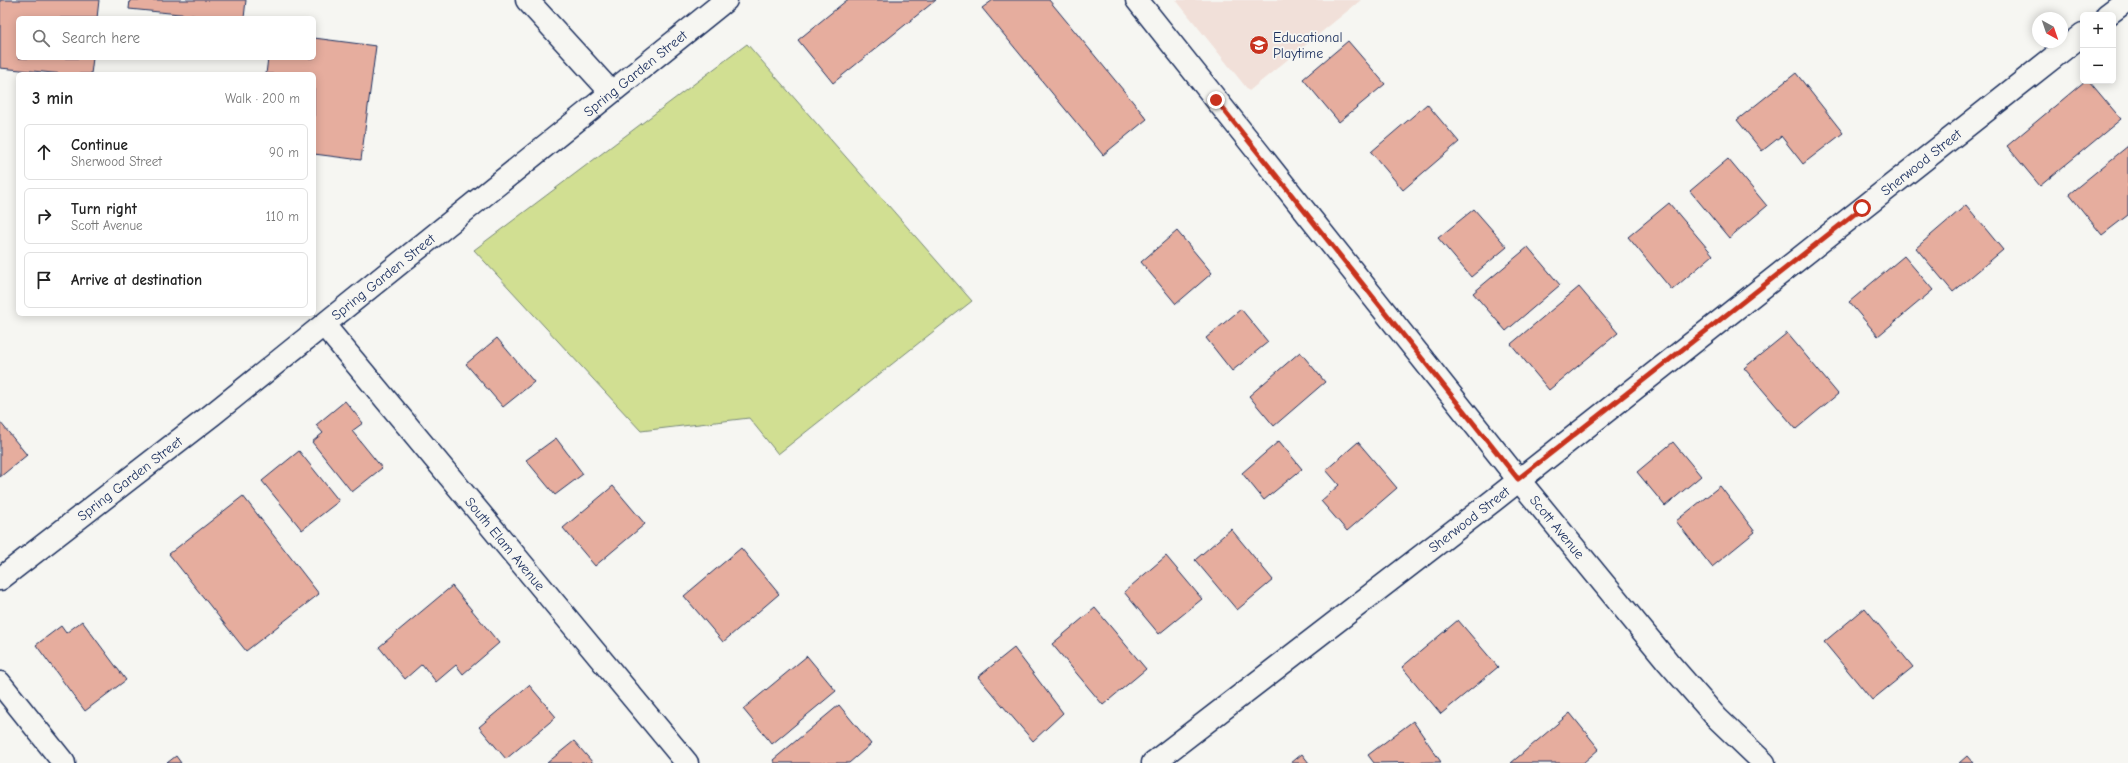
<!DOCTYPE html>
<html lang="en">
<head>
<meta charset="utf-8">
<style>
  :root { --surface:#fff; --page:#f2f2f2; --text:#222; --muted:#767676; --line:#e0e0e0 }
  body { margin:0; font-family:"Comic Neue",sans-serif; background:var(--page); color:var(--text) }
  .controls { position:absolute; right:12px; top:12px; display:grid; overflow:hidden; border-radius:6px; box-shadow:0 2px 10px #0003 }
  .controls button { width:36px; height:36px; display:grid; place-items:center; padding:0; border:0; border-bottom:1px solid var(--line); background:var(--surface); color:var(--text); font:20px sans-serif }
  .compass { position:absolute; left:2032px; top:12px; width:36px; height:36px; border-radius:50%; background:var(--surface); box-shadow:0 2px 10px #0003; rotate:140deg }
  .stop { position:absolute; width:12px; height:12px; margin:-9px; border:3px solid #c8321e; border-radius:50%; background:#fff }
  .stop.end { background:#c8321e; border-color:#fff; box-shadow:0 1px 4px #0008 }
  .list { margin:0; padding:0; list-style:none }
  h2 { display:flex; justify-content:space-between; align-items:center; height:52px; margin:0; padding:0 16px; font-size:17px }
  h2 small { font-size:13px; font-weight:400; color:var(--muted) }
  .list li { display:grid; grid-template-columns:26px 1fr auto; gap:12px; align-items:center; box-sizing:border-box; height:56px; margin:0 8px 8px; padding:0 8px; border:1px solid var(--line); border-radius:6px }
  .list b { display:block; font-size:15px; white-space:nowrap }
  .list p { margin:0; font-size:13px; white-space:nowrap; color:var(--muted) }
  .list em { font-size:13px; font-style:normal; color:var(--muted) }
  .icon { flex:none; width:22px; height:22px; fill:none; stroke:currentColor; stroke-width:2; stroke-linecap:round; stroke-linejoin:round }
  .map { position:relative; flex:none; width:2128px; height:763px; overflow:hidden }
  .search { position:absolute; background:var(--surface); box-shadow:0 2px 10px #0003; left:16px; top:16px; width:300px; height:44px; display:flex; align-items:center; gap:10px; box-sizing:border-box; padding:0 14px; border-radius:6px; color:var(--muted); font-size:15px }
  .panel { position:absolute; background:var(--surface); box-shadow:0 2px 10px #0003; left:16px; top:72px; width:300px; height:244px; border-radius:6px }
  .map>svg:first-child { display:block }
  .built { fill:#f1e0d9 }
  .green { fill:#d1df92; stroke:#768778 }
  .building { fill:#e6ad9e; stroke:#1b2f5e }
  .lines { fill:none; stroke-linecap:round; stroke-linejoin:round }
  .minor-casing { stroke:#1b2f5e; stroke-width:25 }
  .major-casing { stroke:#1b2f5e; stroke-width:25 }
  .minor { stroke:#f6f6f2; stroke-width:22 }
  .major { stroke:#f6f6f2; stroke-width:22 }
  .route { stroke:#c8321e; stroke-width:5 }
  .labels { text-anchor:middle; dominant-baseline:central; stroke-width:3.5; stroke-linejoin:round; paint-order:stroke }
  .poi-label { font-size:14px; fill:#1b2f5e; stroke:#f6f6f2; text-anchor:start }
  .street-label { font-size:14px; fill:#1b2f5e; stroke:#f6f6f2 }
</style>
</head>
<body>
<div class="map">
<svg width="2128" height="763" viewBox="0 0 2128 763">
  <rect width="100%" height="100%" fill="#f6f6f2"/>
  <filter id="ink" filterUnits="userSpaceOnUse"><feTurbulence type="fractalNoise" baseFrequency=".025" numOctaves="2"/><feDisplacementMap in="SourceGraphic" scale="8" xChannelSelector="R" yChannelSelector="G"/><feConvolveMatrix kernelMatrix="1 2 1 2 8 2 1 2 1" color-interpolation-filters="sRGB"/></filter>
  <g filter="url(#ink)">
    <!-- built -->
    <polygon class="built" points="1176,0 1361,0 1249,91"/>
    <!-- green -->
    <polygon class="green" points="747,44 972,301 778,454 749,418 641,431 474,250"/>
    <!-- building -->
    <g class="building">
      <polygon points="0,0 99,0 97,18 18,18 18,58 93,58 91,74 64,74 0,68"/>
      <polygon points="130,0 246,0 244,18 220,18 129,9"/>
      <polygon points="847,0 936,0 833,83 798,40"/>
      <polygon points="993,0 1049,0 1147,119 1103,155 982,8"/>
      <polygon points="314,38 376,46 361,160 314,154 314,74 266,74 268,58 314,58"/>
      <polygon points="1348,41 1385,84 1339,122 1303,79"/>
      <polygon points="1796,73 1843,133 1803,164 1781,136 1762,151 1737,120"/>
      <polygon points="2085,81 2089,81 2121,119 2040,186 2007,146"/>
      <polygon points="1427,104 1459,142 1403,190 1371,152"/>
      <polygon points="2128,146 2128,215 2102,235 2069,194"/>
      <polygon points="1728,159 1767,206 1729,238 1690,191"/>
      <polygon points="1669,203 1713,255 1672,290 1628,237"/>
      <polygon points="1966,205 2003,250 1953,292 1916,248"/>
      <polygon points="1474,209 1507,247 1471,277 1438,238"/>
      <polygon points="1177,231 1212,273 1176,304 1141,262"/>
      <polygon points="1528,247 1560,285 1506,331 1473,293"/>
      <polygon points="1904,256 1933,290 1878,336 1849,302"/>
      <polygon points="1579,287 1618,333 1549,390 1511,344"/>
      <polygon points="1241,309 1268,342 1232,371 1206,338"/>
      <polygon points="1787,333 1838,394 1796,429 1744,368"/>
      <polygon points="497,338 534,382 503,407 466,364"/>
      <polygon points="1300,352 1325,382 1274,426 1249,396"/>
      <polygon points="345,401 363,423 352,431 382,468 352,492 312,442 323,433 316,425"/>
      <polygon points="0,422 27,455 0,477"/>
      <polygon points="556,438 583,474 555,495 526,460"/>
      <polygon points="1279,441 1302,469 1264,500 1242,473"/>
      <polygon points="1358,442 1397,488 1347,531 1321,501 1339,485 1326,470"/>
      <polygon points="1673,442 1701,476 1665,506 1637,472"/>
      <polygon points="299,451 339,501 302,530 262,481"/>
      <polygon points="613,486 645,524 595,566 563,528"/>
      <polygon points="1720,486 1755,532 1712,567 1676,521"/>
      <polygon points="243,496 319,594 246,651 169,554"/>
      <polygon points="1231,529 1273,580 1237,610 1195,560"/>
      <polygon points="741,548 779,594 723,642 684,596"/>
      <polygon points="1166,556 1202,599 1159,634 1124,592"/>
      <polygon points="452,586 499,643 463,674 456,665 436,682 422,664 405,679 379,647"/>
      <polygon points="1095,608 1146,669 1103,705 1052,644"/>
      <polygon points="1865,608 1913,667 1872,700 1824,642"/>
      <polygon points="1458,620 1498,667 1441,714 1402,667"/>
      <polygon points="82,621 126,680 85,711 36,645 61,626 66,633"/>
      <polygon points="1014,648 1063,713 1033,741 978,677"/>
      <polygon points="807,656 836,691 772,744 743,709"/>
      <polygon points="529,685 556,717 506,759 479,727"/>
      <polygon points="839,705 871,744 849,763 775,763 773,760"/>
      <polygon points="1570,713 1599,749 1583,763 1511,763"/>
      <polygon points="1413,721 1441,762 1374,763 1368,755"/>
      <polygon points="574,741 593,763 547,763"/>
      <polygon points="1302,754 1309,763 1291,763"/>
      <polygon points="176,756 181,763 167,763"/>
      <polygon points="1967,756 1973,763 1959,763"/>
    </g>
    <g class="lines">
      <!-- minor casing -->
      <g class="minor-casing">
        <g id="minor">
          <polyline points="527,0 611,92"/>
          <path id="s1" d="M1137 0 1518 479 1668 662 1717 718 1764 763"/>
          <polyline points="2107,15 2127,0"/>
          <path id="s2" d="M324 325 687 763"/>
          <polyline points="0,683 64,763"/>
          <path id="s3" d="M1153 763 1494 500 2083 34"/>
        </g>
      </g>
      <!-- major casing -->
      <g class="major-casing">
        <g id="major">
          <path id="s4" d="M0 579 213 414 726 0"/>
        </g>
      </g>
      <!-- minor -->
      <use href="#minor" class="minor"/>
      <!-- major -->
      <use href="#major" class="major"/>
    </g>
  </g>
  <g class="lines" filter="url(#ink)">
    <!-- route -->
    <polyline class="route" points="1216,100 1518,479 1862,208"/>
  </g>
  <!-- icons -->
  <defs>
    <g id="school-disc" transform="scale(1)"><circle r="9.5" fill="#c8321e" stroke="#f6f6f2"/><path d="M0-5L7-2L0 1L-7-2ZM-4 1L0 2.5L4 1V4Q0 6-4 4Z" fill="#fff"/></g>
  </defs>
  <g fill-rule="evenodd">
    <use href="#school-disc" x="1259" y="45"/>
  </g>
  <g class="labels">
    <!-- poi labels -->
    <g class="poi-label">
      <text x="1273" y="37">Educational<tspan x="1273" dy="16">Playtime</tspan></text>
    </g>
    <!-- street labels -->
    <g class="street-label">
      <text stroke="none"><textPath href="#s4" startOffset="812">Spring Garden Street</textPath></text>
      <text stroke="none"><textPath href="#s3" startOffset="975">Sherwood Street</textPath></text>
      <text stroke="none"><textPath href="#s4" startOffset="488">Spring Garden Street</textPath></text>
      <text stroke="none"><textPath href="#s4" startOffset="164">Spring Garden Street</textPath></text>
      <text stroke="none"><textPath href="#s3" startOffset="399">Sherwood Street</textPath></text>
      <text stroke="none"><textPath href="#s1" startOffset="674">Scott Avenue</textPath></text>
      <text stroke="none"><textPath href="#s2" startOffset="284">South Elam Avenue</textPath></text>
    </g>
  </g>
</svg>
<div class="controls">
<button>+</button>
<button>−</button>
</div>
<svg class="compass" viewBox="-18 -18 36 36"><path d="M0-13l5 13h-10z" fill="#e53935"/><path d="M0 13l5-13h-10z" fill="#767676"/></svg>
<div class="stop" style="left:1862px;top:208px"></div>
<div class="stop end" style="left:1216px;top:100px"></div>
<div class="search"><svg class="icon" aria-label="search" viewBox="0 0 24 24"><circle cx="10" cy="10" r="6"/><path d="M15 15l6 6"/></svg>Search here</div>
<section class="panel">
<h2>3 min<small>Walk · 200 m</small></h2>
<ul class="list">
<li><svg class="icon" aria-label="ahead" viewBox="0 0 24 24"><path d="M12 20V5M6 11l6-6 6 6"/></svg><div><b>Continue</b><p>Sherwood Street</p></div><em>90 m</em></li>
<li><svg class="icon" aria-label="right" viewBox="0 0 24 24"><path d="M7 20v-9h11M14 6l5 5-5 5"/></svg><div><b>Turn right</b><p>Scott Avenue</p></div><em>110 m</em></li>
<li><svg class="icon" aria-label="arrive" viewBox="0 0 24 24"><path d="M6 21V4h12l-3 4 3 4H6"/></svg><div><b>Arrive at destination</b></div></li>
</ul>
</section>
</div>
</body>
</html>
